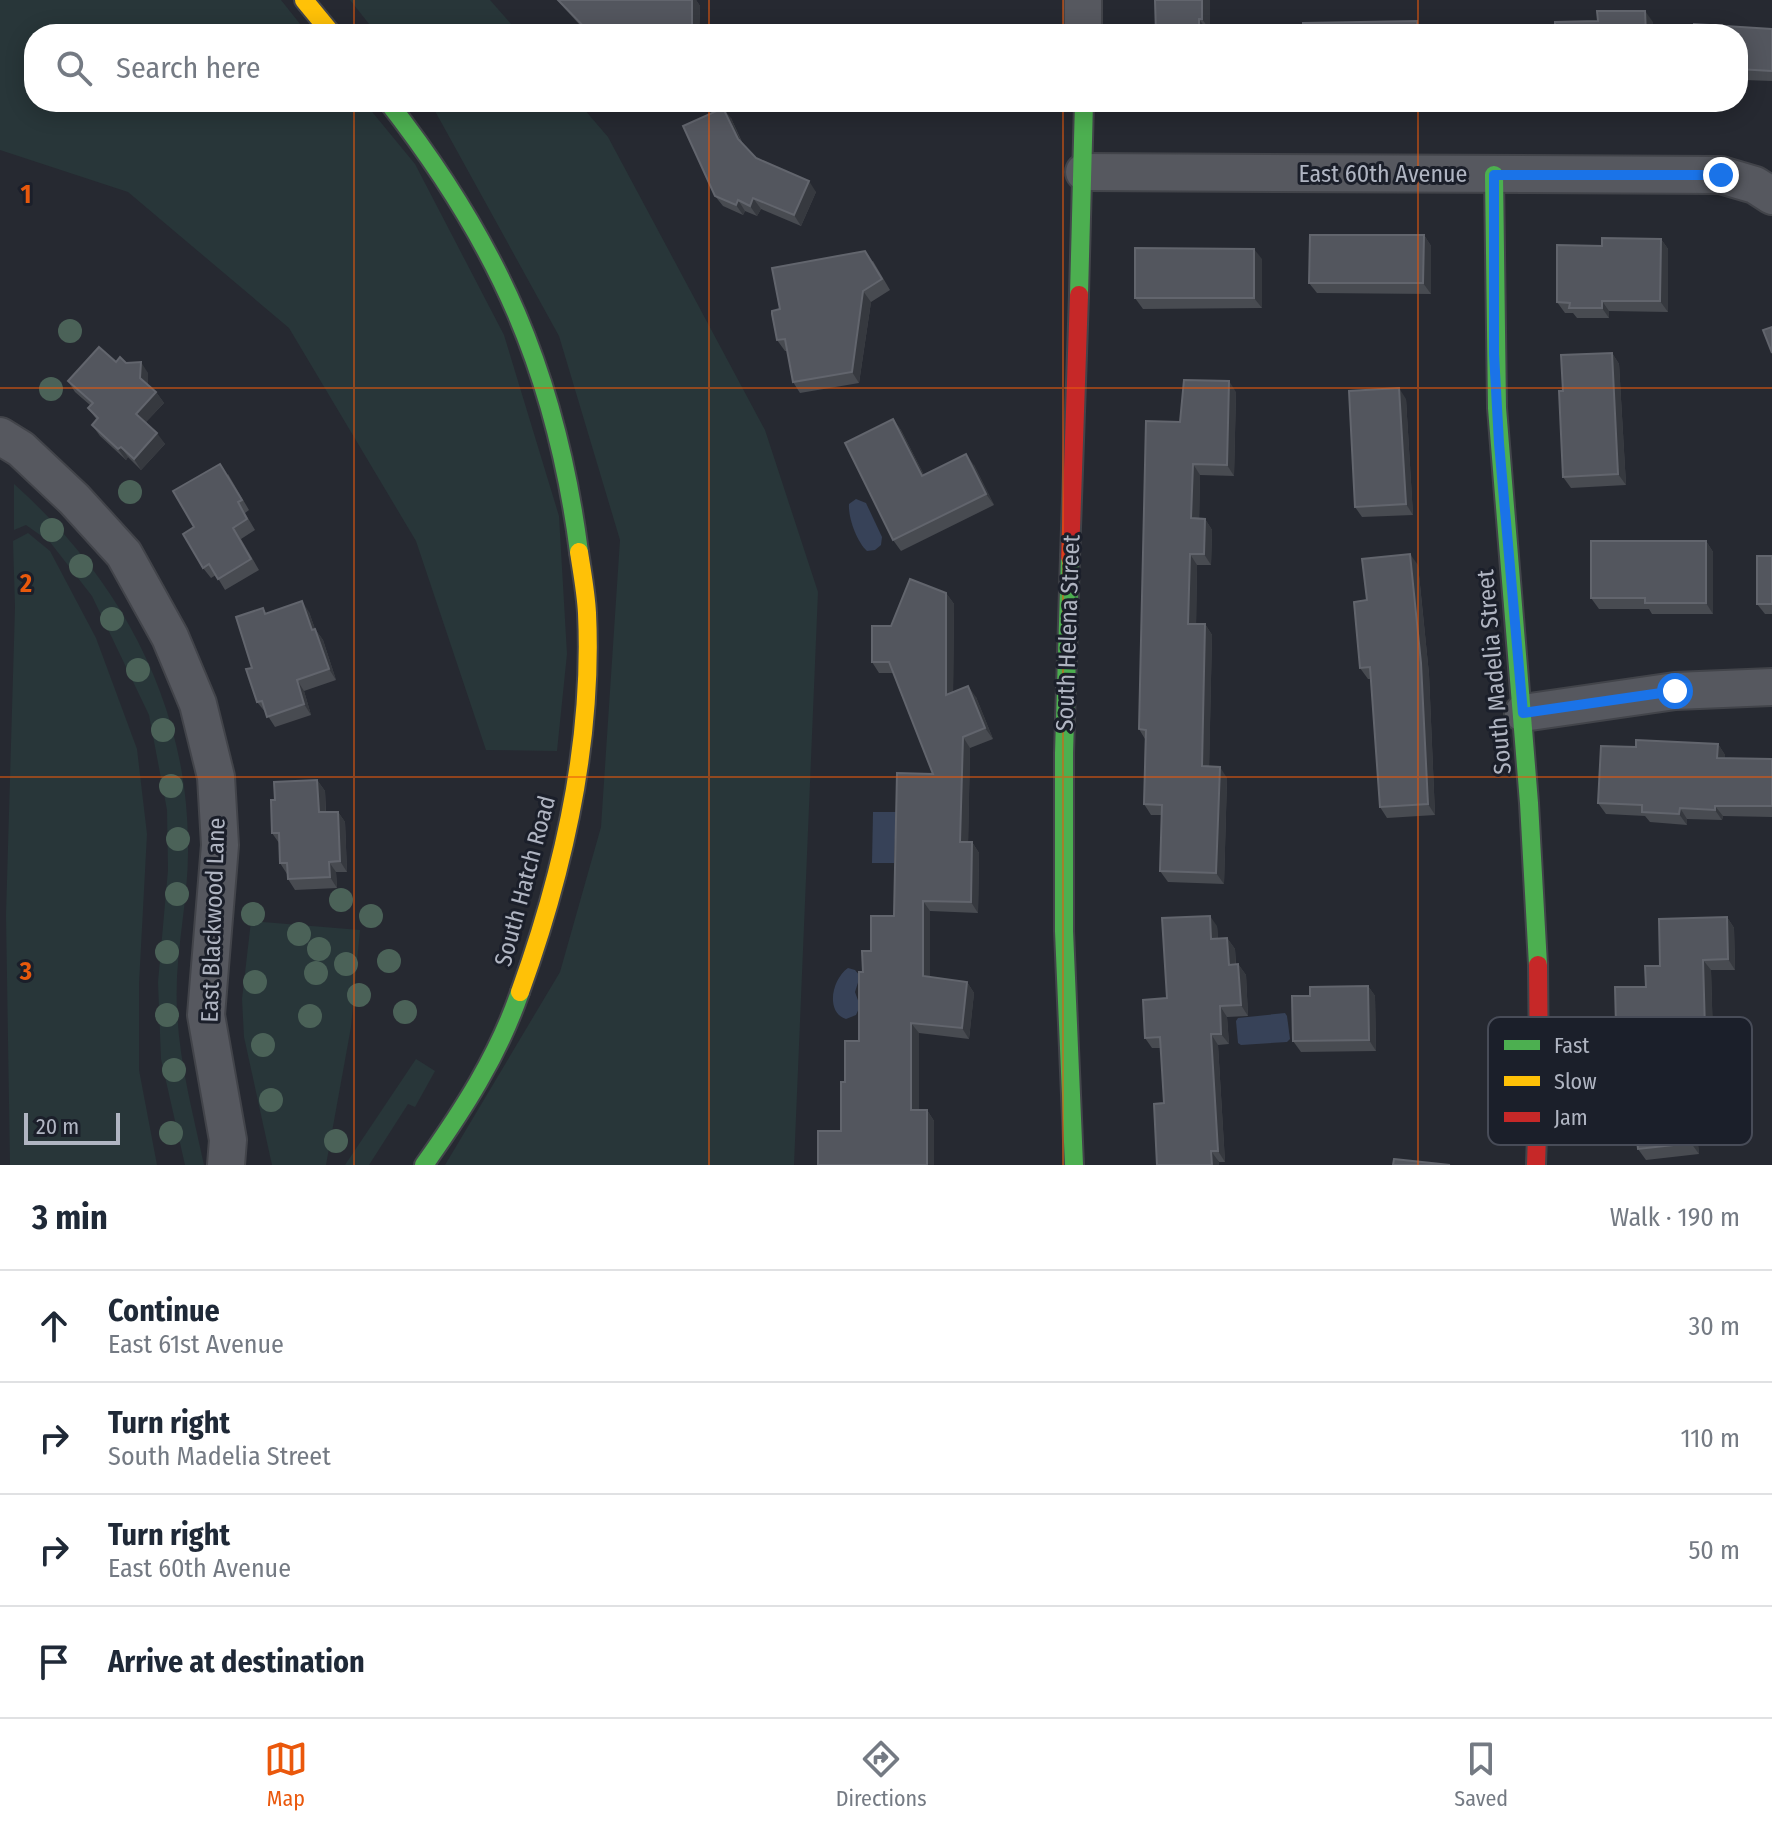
<!DOCTYPE html>
<html lang="en">
<head>
<meta charset="utf-8">
<style>
  :root { --surface:#fff; --page:#f6f6f7; --text:#1f2937; --muted:#747a83; --line:#e0e1e3; --accent:#ea580c }
  body { margin:0; font-family:"Fira Sans Condensed",sans-serif; background:var(--page); color:var(--text) }
  .scale { position:absolute; left:24px; bottom:20px; width:96px; box-sizing:border-box; padding-left:8px; border:4px solid #b0b5c2; border-top:0; font-size:22px; line-height:28px; white-space:nowrap; color:#b0b5c2; -webkit-text-stroke:6px #1b1f2a; paint-order:stroke }
  .stop { position:absolute; width:24px; height:24px; margin:-18px; border:6px solid #1a73e8; border-radius:50%; background:#fff }
  .stop.end { background:#1a73e8; border-color:#fff; box-shadow:0 2px 8px #0008 }
  .list { margin:0; padding:0; list-style:none }
  h2 { display:flex; justify-content:space-between; align-items:center; height:104px; margin:0; padding:0 32px; font-size:34px }
  h2 small { font-size:26px; font-weight:400; color:var(--muted) }
  .list li { display:grid; grid-template-columns:52px 1fr auto; gap:24px; align-items:center; box-sizing:border-box; height:112px; padding:0 32px; border-top:2px solid var(--line) }
  .list b { display:block; font-size:30px; white-space:nowrap }
  .list p { margin:0; font-size:26px; white-space:nowrap; color:var(--muted) }
  .list em { font-size:26px; font-style:normal; color:var(--muted) }
  .icon { flex:none; width:44px; height:44px; fill:none; stroke:currentColor; stroke-width:2; stroke-linecap:round; stroke-linejoin:round }
  .map { position:relative; flex:none; width:1772px; height:1165px; overflow:hidden }
  .search { position:absolute; background:var(--surface); box-shadow:0 4px 20px #0003; left:24px; right:24px; top:24px; height:88px; display:flex; align-items:center; gap:20px; box-sizing:border-box; padding:0 28px; border-radius:32px; color:var(--muted); font-size:30px }
  .sheet { height:552px; background:var(--surface) }
  nav { display:flex; justify-content:space-around; align-items:center; box-sizing:border-box; height:112px; border-top:2px solid var(--line); background:var(--surface); font-size:22px; color:var(--muted) }
  nav a { display:grid; justify-items:center; gap:4px }
  nav .on { color:var(--accent) }
  .map>svg:first-child { display:block }
  .green { fill:#283639 }
  .water { fill:#374258 }
  .lines { fill:none; stroke-linecap:round; stroke-linejoin:round }
  .street-casing { stroke:#42444a; stroke-width:40 }
  .fast-casing { stroke:#42444a; stroke-width:22 }
  .slow-casing { stroke:#42444a; stroke-width:22 }
  .jam-casing { stroke:#42444a; stroke-width:22 }
  .street { stroke:#56585f; stroke-width:36 }
  .fast { stroke:#4caf50; stroke-width:18 }
  .slow { stroke:#ffc107; stroke-width:18 }
  .jam { stroke:#c62828; stroke-width:18 }
  .tree { fill:#4b6258 }
  .wall { fill:#484b51 }
  .shaded-wall { fill:#36393f }
  .building { fill:#53565e; stroke:#62656d; stroke-width:2 }
  .route { stroke:#1a73e8; stroke-width:10 }
  .grid { fill:none; stroke:#e8590c; stroke-width:2; stroke-opacity:0.55 }
  .labels { text-anchor:middle; dominant-baseline:central; stroke-width:6; stroke-linejoin:round; paint-order:stroke }
  .street-label { font-size:24px; fill:#b0b5c2; stroke:#1b1f2a }
  .key { fill:#1b1f2a; stroke:#484c58; stroke-width:2 }
  .key-label { font-size:22px; fill:#b0b5c2 }
  .grid-label { font-size:26px; text-anchor:middle; font-weight:bold; fill:#e8590c; stroke:#1b1f2a; stroke-width:6; stroke-linejoin:round; paint-order:stroke }
</style>
</head>
<body>
<div class="map">
<svg width="1772" height="1165" viewBox="0 0 1772 1165">
  <rect width="100%" height="100%" fill="#262931"/>
  <!-- green -->
  <g class="green">
    <polygon points="0,0 281,0 308,34 34,34 34,102 364,102 415,164 504,335 559,516 567,654 557,751 486,750 416,541 289,328 128,192 0,150"/>
    <polygon points="350,0 490,0 520,34 377,34"/>
    <polygon points="430,102 578,102 608,137 765,430 818,592 794,1165 445,1165 560,972 601,827 620,540 559,336"/>
    <path d="M14 484C119 578 188 702 188 846 189 901 174 954 177 1009 179 1062 193 1113 204 1165H185L161 1059 158 982 168 870 167 810 149 715 92 596 50 542 26 525 14 530Z"/>
    <polygon points="28,533 50,551 96,638 137,749 147,834 139,984 139,1070 157,1165 10,1165 6,915 15,607 13,541"/>
    <polygon points="251,921 360,930 351,1027 326,1165 272,1165 244,1037 242,999"/>
    <polygon points="416,1059 435,1071 415,1107 408,1104 369,1165 345,1165"/>
  </g>
  <!-- water -->
  <g class="water">
    <path d="M856 499 866 503 882 537 881 545 875 550 867 551C857 542 848 518 849 504Z"/>
    <polygon points="873,812 896,812 894,863 872,863"/>
    <path d="M848 968 855 970 860 976 855 992 860 1006 856 1015 846 1019C825 1012 832 979 848 968Z"/>
    <polygon points="1285,1013 1287,1016 1290,1039 1287,1042 1241,1045 1238,1043 1236,1021 1238,1018"/>
  </g>
  <g class="lines">
    <!-- street casing -->
    <g class="street-casing">
      <g id="street">
        <polyline points="1083,0 1083,34"/>
        <polyline points="1084,172 1721,175 1755,185 1772,196"/>
        <polyline points="0,436 21,449 74,499 124,554 170,637 198,704 216,777 220,845 206,1015 228,1140 226,1165"/>
        <polyline points="1523,713 1675,691 1772,687"/>
      </g>
    </g>
    <!-- fast casing -->
    <g class="fast-casing">
      <g id="fast">
        <path d="M388 102C499 244 556 374 579 552"/>
        <polyline points="1494,175 1497,408 1529,803 1538,965"/>
        <polyline points="1079,295 1084,102"/>
        <polyline points="1070,557 1064,753 1064,931 1074,1165"/>
        <path d="M424 1165C463 1110 498 1056 520 992"/>
      </g>
    </g>
    <!-- slow casing -->
    <g class="slow-casing">
      <g id="slow">
        <polyline points="304,0 332,34"/>
        <path d="M520 992C563 873 593 740 587 613 586 593 582 572 579 552"/>
      </g>
    </g>
    <!-- jam casing -->
    <g class="jam-casing">
      <g id="jam">
        <polyline points="1070,557 1079,295"/>
        <polyline points="1536,1165 1539,1074 1538,965"/>
      </g>
    </g>
    <!-- street -->
    <use href="#street" class="street"/>
    <!-- fast -->
    <use href="#fast" class="fast"/>
    <!-- slow -->
    <use href="#slow" class="slow"/>
    <!-- jam -->
    <use href="#jam" class="jam"/>
  </g>
  <!-- trees -->
  <g class="tree">
    <circle cx="70" cy="331" r="12"/>
    <circle cx="51" cy="389" r="12"/>
    <circle cx="130" cy="492" r="12"/>
    <circle cx="52" cy="530" r="12"/>
    <circle cx="81" cy="566" r="12"/>
    <circle cx="112" cy="619" r="12"/>
    <circle cx="138" cy="670" r="12"/>
    <circle cx="163" cy="730" r="12"/>
    <circle cx="171" cy="786" r="12"/>
    <circle cx="178" cy="839" r="12"/>
    <circle cx="177" cy="894" r="12"/>
    <circle cx="341" cy="900" r="12"/>
    <circle cx="253" cy="914" r="12"/>
    <circle cx="371" cy="916" r="12"/>
    <circle cx="299" cy="934" r="12"/>
    <circle cx="319" cy="949" r="12"/>
    <circle cx="167" cy="952" r="12"/>
    <circle cx="389" cy="961" r="12"/>
    <circle cx="346" cy="964" r="12"/>
    <circle cx="316" cy="973" r="12"/>
    <circle cx="255" cy="982" r="12"/>
    <circle cx="359" cy="995" r="12"/>
    <circle cx="405" cy="1012" r="12"/>
    <circle cx="167" cy="1015" r="12"/>
    <circle cx="310" cy="1016" r="12"/>
    <circle cx="263" cy="1045" r="12"/>
    <circle cx="174" cy="1070" r="12"/>
    <circle cx="271" cy="1100" r="12"/>
    <circle cx="171" cy="1133" r="12"/>
    <circle cx="336" cy="1141" r="12"/>
  </g>
  <!-- wall -->
  <g class="wall">
    <polygon points="557,0 696,0 700,6 699,34 588,34"/>
    <polygon points="1210,0 1210,30 1207,30 1207,34 1156,34"/>
    <polygon points="1772,29 1772,81 1745,80 1744,87 1740,87 1739,98 1738,98 1738,34"/>
    <polygon points="731,118 743,144 756,158 816,192 801,226 761,209 757,216 745,211 743,215 723,206 715,196"/>
    <polygon points="1424,235 1431,246 1431,294 1317,293 1309,283"/>
    <polygon points="1661,239 1668,249 1668,312 1609,311 1609,318 1577,318 1573,313 1565,313 1557,302 1602,246"/>
    <polygon points="1262,259 1262,308 1143,309 1135,298"/>
    <polygon points="873,261 890,290 871,302 859,383 800,393 793,382 787,351 785,351 777,340 780,309"/>
    <polygon points="1612,353 1619,364 1626,485 1571,488 1563,477 1563,391"/>
    <polygon points="116,362 126,363 148,373 148,385 156,392 164,403 146,422 165,444 141,470 128,457 126,460 100,436 92,425 97,420 88,408 90,405 75,392 68,381"/>
    <polygon points="1236,392 1234,476 1200,475 1199,519 1205,519 1212,530 1211,565 1197,565 1196,624 1205,624 1212,635 1209,767 1227,778 1224,884 1168,882 1160,871 1162,815 1151,815 1144,804 1145,739 1139,729 1180,422"/>
    <polygon points="1406,399 1413,515 1362,517 1355,507"/>
    <polygon points="893,419 901,430 924,475 974,465 994,505 901,551 893,540"/>
    <polygon points="228,474 249,510 245,513 255,530 241,539 259,570 225,590 216,575 211,578 203,568 194,527"/>
    <polygon points="1706,541 1713,552 1713,614 1652,614 1649,609 1599,609 1591,598"/>
    <polygon points="1772,556 1772,614 1765,614 1757,604"/>
    <polygon points="1418,565 1429,674 1435,815 1387,818 1380,807 1371,679 1368,679 1360,668 1367,600"/>
    <polygon points="946,593 954,604 953,692 976,697 993,739 970,748 968,842 972,842 979,853 978,913 930,911 930,977 967,982 974,993 969,1039 919,1033 919,1110 927,1110 934,1121 934,1165 841,1131 845,1082 859,1041 863,972 871,951 894,916 933,774 893,673 879,673 872,662 891,626"/>
    <polygon points="263,608 266,613 309,612 315,629 323,640 336,680 304,691 311,715 275,727 266,713 257,702 252,668"/>
    <polygon points="1718,744 1725,755 1725,758 1772,759 1772,817 1723,816 1722,820 1687,819 1687,825 1650,822 1645,816 1606,814 1598,803 1636,747"/>
    <polygon points="317,780 325,791 326,812 338,812 345,822 347,872 336,872 337,888 295,890 288,879 287,874 280,863 279,843 272,833 275,800"/>
    <polygon points="1727,917 1734,928 1735,970 1711,970 1713,1039 1687,1040 1699,1154 1646,1160 1638,1149 1637,1142 1608,1145 1601,1134 1646,987 1660,966"/>
    <polygon points="1217,926 1218,939 1227,938 1235,949 1236,965 1238,964 1246,975 1248,1016 1227,1017 1229,1044 1218,1045 1225,1162 1219,1162 1164,1103 1161,1048 1152,1048 1145,1038 1167,998"/>
    <polygon points="1368,986 1375,996 1376,1051 1301,1052 1293,1041 1310,996"/>
  </g>
  <!-- shaded-wall -->
  <g class="shaded-wall">
    <polygon points="692,0 696,0 700,6 699,34 694,34 692,31"/>
    <polygon points="1202,0 1210,0 1210,30 1202,19"/>
    <polygon points="1645,11 1653,22 1653,34 1646,34"/>
    <polygon points="1199,19 1207,30 1207,34 1199,34"/>
    <polygon points="1417,21 1424,32 1424,34 1417,34"/>
    <polygon points="1738,70 1745,80 1744,87 1738,78"/>
    <polygon points="723,108 731,118 745,150 738,139"/>
    <polygon points="809,181 816,192 801,226 794,215"/>
    <polygon points="753,198 761,209 757,216 750,206"/>
    <polygon points="738,200 745,211 743,215 736,205"/>
    <polygon points="1424,235 1431,246 1431,294 1423,283"/>
    <polygon points="1661,239 1668,249 1668,312 1660,301"/>
    <polygon points="1254,249 1262,259 1262,308 1254,298"/>
    <polygon points="863,291 871,302 859,383 852,372"/>
    <polygon points="1602,301 1609,311 1609,318 1602,308"/>
    <polygon points="1612,353 1619,364 1626,485 1618,474"/>
    <polygon points="141,362 148,373 148,388 140,378"/>
    <polygon points="1229,381 1236,392 1234,476 1227,465"/>
    <polygon points="1399,388 1406,399 1413,515 1406,504"/>
    <polygon points="156,392 164,403 144,424 136,414"/>
    <polygon points="893,419 901,430 930,487 922,476"/>
    <polygon points="157,433 165,444 141,470 134,459"/>
    <polygon points="121,447 128,457 126,460 118,449"/>
    <polygon points="966,454 974,465 994,505 986,494"/>
    <polygon points="1193,464 1200,475 1199,529 1191,518"/>
    <polygon points="1205,519 1212,530 1211,565 1204,554"/>
    <polygon points="1706,541 1713,552 1713,614 1706,603"/>
    <polygon points="1190,554 1197,565 1196,635 1188,624"/>
    <polygon points="1410,554 1418,565 1429,674 1435,815 1428,804"/>
    <polygon points="946,593 954,604 953,706 946,695"/>
    <polygon points="302,601 309,612 315,629 323,640 336,680 329,669 312,630"/>
    <polygon points="1205,624 1212,635 1209,777 1202,766"/>
    <polygon points="297,680 304,691 311,715 304,704"/>
    <polygon points="968,686 976,697 993,739 985,728"/>
    <polygon points="963,737 970,748 968,853 960,842"/>
    <polygon points="1718,744 1725,755 1725,768 1717,758"/>
    <polygon points="1220,767 1227,778 1224,884 1216,873"/>
    <polygon points="317,780 325,791 326,823 319,812"/>
    <polygon points="1715,806 1723,816 1722,820 1715,810"/>
    <polygon points="1680,808 1687,819 1687,825 1679,814"/>
    <polygon points="338,812 345,822 347,872 340,861"/>
    <polygon points="972,842 979,853 978,913 971,902"/>
    <polygon points="329,862 336,872 337,888 330,877"/>
    <polygon points="923,901 930,911 930,987 923,976"/>
    <polygon points="1210,916 1217,926 1219,950 1211,939"/>
    <polygon points="1727,917 1734,928 1735,970 1728,959"/>
    <polygon points="1227,938 1235,949 1236,976 1229,965"/>
    <polygon points="1703,960 1711,970 1713,1039 1705,1029"/>
    <polygon points="1238,964 1246,975 1248,1016 1241,1005"/>
    <polygon points="967,982 974,993 969,1039 962,1028"/>
    <polygon points="1368,986 1375,996 1376,1051 1369,1040"/>
    <polygon points="1220,1006 1227,1017 1229,1044 1221,1034"/>
    <polygon points="911,1023 919,1033 919,1121 911,1110"/>
    <polygon points="1679,1029 1687,1040 1699,1154 1691,1143"/>
    <polygon points="1211,1034 1218,1045 1225,1162 1218,1151"/>
    <polygon points="927,1110 934,1121 934,1165 927,1165"/>
    <polygon points="1211,1151 1219,1162 1219,1165 1212,1165"/>
  </g>
  <!-- building -->
  <g class="building">
    <polygon points="558,0 692,0 692,31 647,30 642,34 591,34"/>
    <polygon points="1155,0 1202,0 1202,19 1199,19 1199,34 1156,34"/>
    <polygon points="1597,11 1645,11 1646,34 1555,34 1555,22 1598,21"/>
    <polygon points="1417,21 1417,34 1303,34 1303,23"/>
    <polygon points="1694,24 1772,29 1772,71 1738,69 1738,34 1694,34"/>
    <polygon points="723,108 738,139 756,158 809,181 794,215 753,198 750,206 738,200 736,205 715,196 683,126"/>
    <polygon points="1310,235 1424,235 1423,283 1309,283"/>
    <polygon points="1602,238 1661,239 1660,301 1602,301 1602,308 1569,308 1570,303 1557,302 1557,245 1602,246"/>
    <polygon points="1135,248 1254,249 1254,298 1135,298"/>
    <polygon points="865,251 882,279 863,291 852,372 793,382 785,339 777,340 772,314 772,311 780,309 772,268"/>
    <polygon points="1772,327 1772,353 1763,330"/>
    <polygon points="99,347 116,362 120,357 126,363 141,362 140,378 156,392 136,414 157,433 134,459 121,447 118,449 92,425 98,418 88,408 93,403 68,381"/>
    <polygon points="1612,353 1618,474 1563,477 1559,391 1563,391 1561,355"/>
    <polygon points="1184,380 1229,381 1227,465 1193,464 1191,518 1205,519 1204,554 1190,554 1188,624 1205,624 1202,766 1220,767 1216,873 1160,871 1162,805 1144,804 1146,730 1139,729 1146,421 1180,422"/>
    <polygon points="1399,388 1406,504 1355,507 1349,391"/>
    <polygon points="893,419 922,476 966,454 986,494 893,540 845,443"/>
    <polygon points="220,464 242,500 238,502 247,519 233,528 251,559 218,579 209,564 203,568 183,534 194,527 173,491"/>
    <polygon points="1591,541 1706,541 1706,603 1645,603 1645,598 1591,598"/>
    <polygon points="1410,554 1421,663 1428,804 1380,807 1370,667 1360,668 1354,602 1367,600 1362,559"/>
    <rect x="1757" y="556" width="15" height="48"/>
    <polygon points="910,579 946,593 946,695 968,686 985,728 963,737 960,842 972,842 971,902 923,901 923,976 967,982 962,1028 911,1023 911,1110 927,1110 927,1165 818,1165 818,1131 841,1131 841,1082 845,1082 845,1041 859,1041 859,972 863,972 862,951 871,951 871,916 894,916 897,773 933,774 889,662 872,662 872,626 891,626"/>
    <polygon points="302,601 312,630 315,629 329,669 297,680 304,704 267,717 262,701 257,702 246,669 252,668 236,617 263,608 265,614"/>
    <polygon points="1636,740 1718,744 1717,758 1772,759 1772,806 1715,806 1715,810 1680,808 1679,814 1642,812 1642,805 1598,803 1601,746 1636,747"/>
    <polygon points="317,780 319,812 338,812 340,861 329,862 330,877 288,879 287,863 280,863 279,833 272,833 271,800 275,800 274,782"/>
    <polygon points="1210,916 1211,939 1227,938 1229,965 1238,964 1241,1005 1220,1006 1221,1034 1211,1034 1218,1151 1211,1151 1212,1165 1157,1165 1154,1104 1164,1103 1160,1037 1145,1038 1143,1000 1167,998 1162,918"/>
    <polygon points="1727,917 1728,959 1703,960 1705,1029 1679,1029 1691,1143 1638,1149 1636,1131 1601,1134 1594,1065 1617,1063 1615,987 1646,987 1645,966 1660,966 1659,919"/>
    <polygon points="1368,986 1369,1040 1293,1041 1292,996 1310,996 1310,987"/>
    <polygon points="1394,1159 1450,1165 1393,1165"/>
  </g>
  <g class="lines">
    <!-- route -->
    <polyline class="route" points="1675,691 1523,713 1499,443 1494,354 1494,175 1721,175"/>
  </g>
  <!-- grid -->
  <path class="grid" d="M354 0V34M709 0V34M1063 0V34M1418 0V34M354 102V1165M709 102V1165M1063 102V1165M1418 102V1165M0 388H1772M0 777H1772"/>
  <g class="labels">
    <!-- street labels -->
    <g class="street-label">
      <text x="1383" y="174">East 60th Avenue</text>
      <text transform="translate(1068 633) rotate(-88)">South Helena Street</text>
      <text transform="translate(1494 672) rotate(-95)">South Madelia Street</text>
      <text transform="translate(525 881) rotate(-75)">South Hatch Road</text>
      <text transform="translate(213 920) rotate(-88)">East Blackwood Lane</text>
    </g>
  </g>
  <!-- legend -->
  <rect x="1488" y="1017" width="264" height="128" rx="12" class="key"/>
  <rect x="1504" y="1040" width="36" height="10" fill="#4caf50"/>
  <rect x="1504" y="1076" width="36" height="10" fill="#ffc107"/>
  <rect x="1504" y="1112" width="36" height="10" fill="#c62828"/>
  <g class="key-label">
    <text x="1554" y="1053">Fast</text>
    <text x="1554" y="1089">Slow</text>
    <text x="1554" y="1125">Jam</text>
  </g>
  <g class="grid-label">
    <text x="26" y="203">1</text>
    <text x="26" y="592">2</text>
    <text x="26" y="980">3</text>
  </g>
</svg>
<div class="scale">20 m</div>
<div class="stop" style="left:1675px;top:691px"></div>
<div class="stop end" style="left:1721px;top:175px"></div>
<div class="search"><svg class="icon" aria-label="search" viewBox="0 0 24 24"><circle cx="10" cy="10" r="6"/><path d="M15 15l6 6"/></svg>Search here</div>
</div>
<section class="sheet">
<h2>3 min<small>Walk · 190 m</small></h2>
<ul class="list">
<li><svg class="icon" aria-label="ahead" viewBox="0 0 24 24"><path d="M12 20V5M6 11l6-6 6 6"/></svg><div><b>Continue</b><p>East 61st Avenue</p></div><em>30 m</em></li>
<li><svg class="icon" aria-label="right" viewBox="0 0 24 24"><path d="M7 20v-9h11M14 6l5 5-5 5"/></svg><div><b>Turn right</b><p>South Madelia Street</p></div><em>110 m</em></li>
<li><svg class="icon" aria-label="right" viewBox="0 0 24 24"><path d="M7 20v-9h11M14 6l5 5-5 5"/></svg><div><b>Turn right</b><p>East 60th Avenue</p></div><em>50 m</em></li>
<li><svg class="icon" aria-label="arrive" viewBox="0 0 24 24"><path d="M6 21V4h12l-3 4 3 4H6"/></svg><div><b>Arrive at destination</b></div></li>
</ul>
</section>
<nav>
<a class="on"><svg class="icon" aria-label="map" viewBox="0 0 24 24"><path d="M3 6l6-2 6 2 6-2v14l-6 2-6-2-6 2zM9 4v14M15 6v14"/></svg>Map</a>
<a><svg class="icon" aria-label="directions" viewBox="0 0 24 24"><path d="M12 3l9 9-9 9-9-9zM9 14v-3h6M13 9l2 2-2 2"/></svg>Directions</a>
<a><svg class="icon" aria-label="saved" viewBox="0 0 24 24"><path d="M7 4h10v16l-5-4-5 4z"/></svg>Saved</a>
</nav>
</body>
</html>
